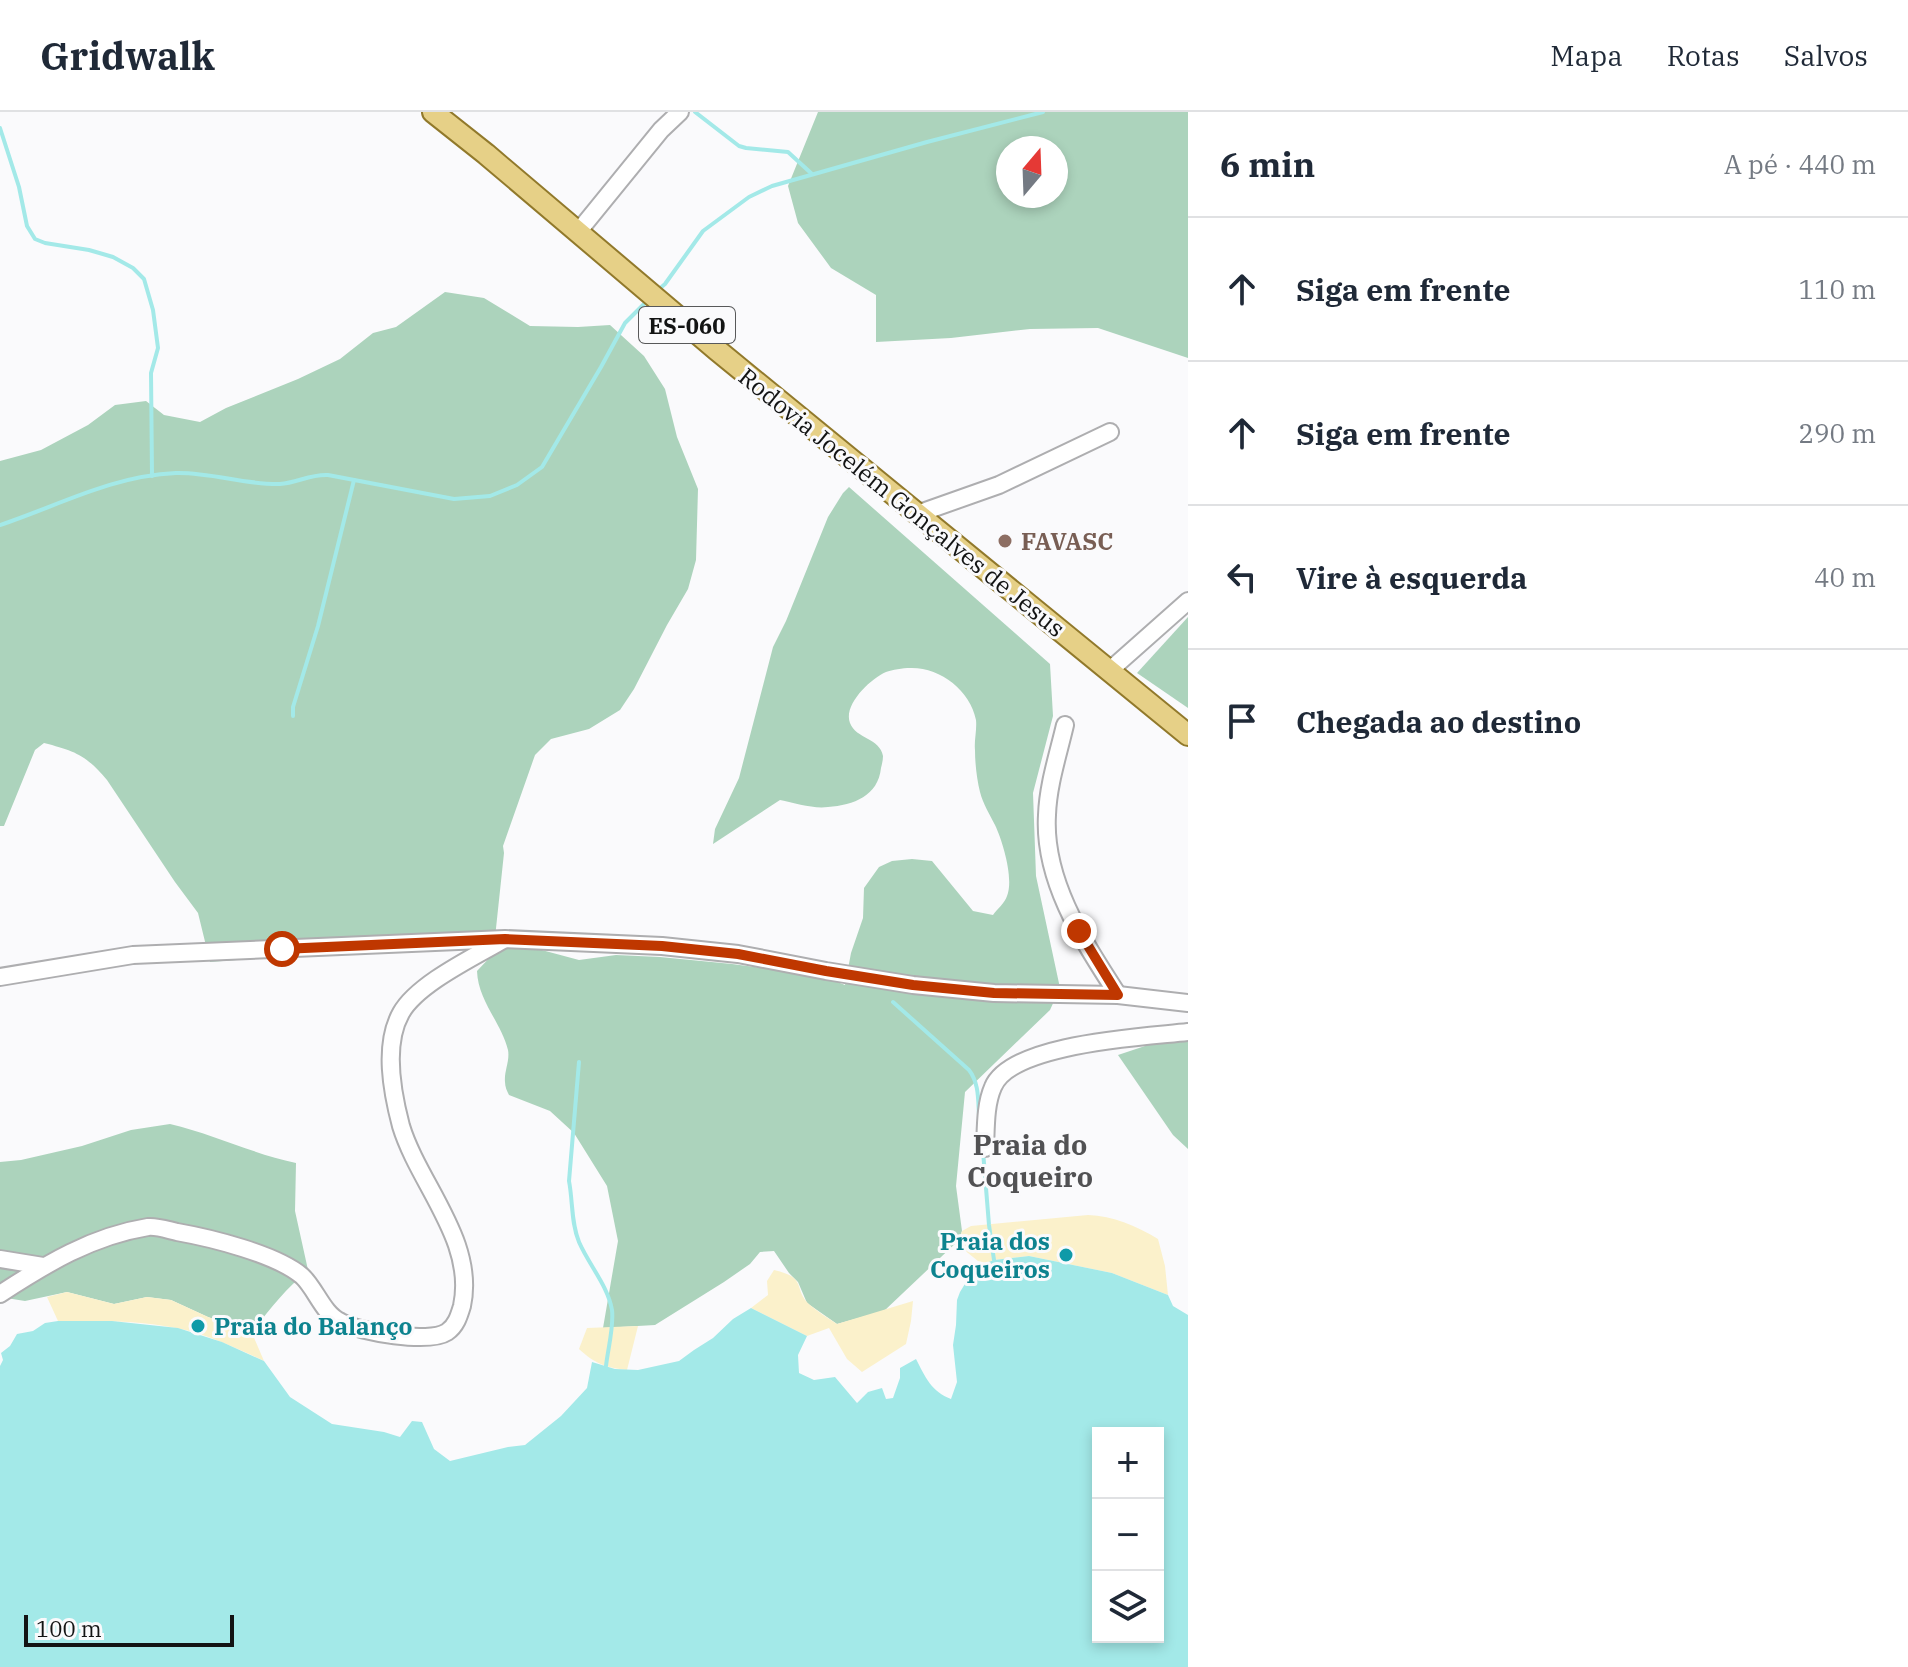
<!DOCTYPE html>
<html lang="pt">
<head>
<meta charset="utf-8">
<style>
  :root { --surface:#fff; --page:#f2f2f3; --text:#1f2937; --muted:#747a83; --line:#e0e1e3 }
  body { margin:0; font-family:"IBM Plex Serif",serif; background:var(--page); color:var(--text) }
  .controls { position:absolute; right:24px; bottom:24px; display:grid; overflow:hidden; border-radius:0px; box-shadow:0 4px 12px #0003 }
  .controls button { width:72px; height:72px; display:grid; place-items:center; padding:0; border:0; border-bottom:2px solid var(--line); background:var(--surface); color:var(--text); font:40px sans-serif }
  .compass { position:absolute; left:996px; top:24px; width:72px; height:72px; border-radius:50%; background:var(--surface); box-shadow:0 4px 12px #0003; rotate:19deg }
  .scale { position:absolute; left:24px; bottom:20px; width:210px; box-sizing:border-box; padding-left:8px; border:4px solid #131414; border-top:0; font-size:22px; line-height:28px; white-space:nowrap; color:#131414; -webkit-text-stroke:6px #fafafc; paint-order:stroke }
  .stop { position:absolute; width:24px; height:24px; margin:-18px; border:6px solid #bf3700; border-radius:50%; background:#fff }
  .stop.end { background:#bf3700; border-color:#fff; box-shadow:0 2px 8px #0008 }
  .list { margin:0; padding:0; list-style:none }
  h2 { display:flex; justify-content:space-between; align-items:center; height:104px; margin:0; padding:0 32px; font-size:34px }
  h2 small { font-size:26px; font-weight:400; color:var(--muted) }
  .list li { display:grid; grid-template-columns:52px 1fr auto; gap:24px; align-items:center; box-sizing:border-box; height:144px; padding:0 32px; border-top:2px solid var(--line) }
  .list b { display:block; font-size:30px; white-space:nowrap }
  .list em { font-size:26px; font-style:normal; color:var(--muted) }
  .icon { flex:none; width:44px; height:44px; fill:none; stroke:currentColor; stroke-width:2; stroke-linecap:round; stroke-linejoin:round }
  .map { position:relative; flex:none; width:1188px; height:1555px; overflow:hidden }
  header { display:flex; align-items:center; gap:48px; box-sizing:border-box; height:112px; padding:0 40px; background:var(--surface); border-bottom:2px solid var(--line) }
  header strong { font-size:38px }
  nav { display:flex; gap:44px; margin-inline-start:auto; font-size:28px }
  main { display:flex }
  aside { flex:1; background:var(--surface) }
  .map>svg:first-child { display:block }
  .green { fill:#acd3bc; fill-rule:evenodd }
  .sand { fill:#fbf1cb }
  .water { fill:#a3e9e8; fill-rule:evenodd }
  .lines { fill:none; stroke-linecap:round; stroke-linejoin:round }
  .stream { stroke:#a3e9e8; stroke-width:4 }
  .minor-casing { stroke:#aeaeb0; stroke-width:20 }
  .major-casing { stroke:#91792b; stroke-width:24 }
  .minor { stroke:#fff; stroke-width:16 }
  .major { stroke:#e6d087; stroke-width:20 }
  .route { stroke:#bf3700; stroke-width:10 }
  .education-dot { fill:#8d6e63; stroke:#fafafc; stroke-width:3 }
  .culture-dot { fill:#0f9aa8; stroke:#fafafc; stroke-width:3 }
  .labels { text-anchor:middle; dominant-baseline:central; stroke-width:6; stroke-linejoin:round; paint-order:stroke }
  .shield { fill:#fafafc; stroke:#58595a; stroke-width:2 }
  .shield-label { font-size:22px; font-weight:bold; fill:#131414 }
  .street-label { font-size:24px; fill:#131414; stroke:#fafafc }
  .education-label { font-size:24px; font-weight:bold; fill:#785e54; stroke:#fafafc; text-anchor:start }
  .culture-label { font-size:24px; font-weight:bold; fill:#0d838f; stroke:#fafafc; text-anchor:end }
  .quarter-label { font-size:28px; font-weight:bold; fill:#515153; stroke:#fafafc }
</style>
</head>
<body>
<header>
<strong>Gridwalk</strong>
<nav><a>Mapa</a><a>Rotas</a><a>Salvos</a></nav>
</header>
<main>
<div class="map">
<svg width="1188" height="1555" viewBox="0 0 1188 1555">
  <rect width="100%" height="100%" fill="#fafafc"/>
  <!-- green -->
  <g class="green">
    <path d="M818 0H1188V246L1098 216 1030 217 951 226 876 230V183L831 156 798 111 788 74ZM1008 36H1056V84H1008Z"/>
    <path d="M445 180 484 186 530 214 578 215 610 213 644 244 665 277 677 325 698 377 696 448 688 477 667 513 634 577 620 598 589 617 551 627 535 643 503 734 504 741 494 835 337 840 210 850 198 801 175 770 107 668C86 643 75 639 44 631L35 638 4 714H0V349L41 338 88 313 115 293 146 289 164 303 200 310 226 296 298 267 340 247 373 221 396 215Z"/>
    <path d="M849 375 1050 552 1053 604 1033 681 1036 764 1060 876 1050 898 965 980 956 1074 962 1119 959 1128 884 1199 837 1212 807 1191 798 1170 789 1161 774 1139 760 1140 750 1152 724 1170 655 1213 603 1216 618 1129 607 1074 574 1021 550 999 509 983C507 979 505 975 505 970 504 959 510 949 508 938 501 910 478 889 477 859L494 841 509 835 523 833 579 848 616 843 660 845 732 852 822 864 845 873 851 841 863 806 864 776 879 755 892 749 912 747 932 749 973 799 993 803C997 797 1005 791 1007 784 1014 767 1003 730 995 713 990 703 983 692 980 680 977 668 975 652 975 638 974 629 977 618 976 608 970 578 940 555 910 556 903 556 892 558 886 560 870 567 843 593 850 611 856 627 880 626 883 644 883 648 882 652 881 656 878 684 854 693 828 695 813 697 795 691 780 688L713 732 715 717 739 666 773 535 786 509 828 405 843 381Z"/>
    <polygon points="1188,505 1188,596 1137,561"/>
    <polygon points="1188,926 1188,1037 1173,1023 1118,943 1154,931"/>
    <path d="M170 1012C213 1022 253 1042 296 1051L295 1099 308 1158C286 1177 269 1197 252 1221L208 1205 171 1188 147 1185 114 1192 67 1180 25 1189 0 1185V1050L21 1048 82 1034 131 1018Z"/>
  </g>
  <!-- sand -->
  <g class="sand">
    <path d="M1088 1103C1113 1104 1137 1114 1158 1127L1165 1154 1168 1183 1112 1161 1029 1144 994 1148 986 1151 978 1149 963 1137 959 1128 962 1119 971 1114Z"/>
    <path d="M774 1158C809 1166 792 1177 810 1193 818 1200 828 1206 837 1212L913 1189 911 1209 906 1232 862 1260 847 1247 829 1216 807 1224 751 1196 768 1183 767 1169Z"/>
    <path d="M67 1180 114 1192 147 1185 171 1188 208 1205 252 1221 264 1249C236 1236 207 1222 176 1216 137 1208 97 1209 58 1209L47 1185Z"/>
    <path d="M638 1214 627 1258C606 1256 594 1251 579 1237L587 1216Z"/>
  </g>
  <!-- water -->
  <path class="water" d="M1029 1144 1112 1161 1168 1183 1173 1194 1188 1203V1555H0V1254L3 1248 1 1241 10 1234 17 1222 33 1219 45 1211 58 1209H112L178 1216 222 1230 264 1249 290 1285 332 1312 384 1320 400 1325 412 1309 422 1310 434 1337 450 1349 508 1335 525 1333 561 1304 587 1276 592 1250 615 1257 638 1258 679 1249 694 1238 713 1226 733 1207 751 1196 807 1224 798 1243 799 1261 814 1268 835 1265 857 1291 868 1280 882 1276 886 1287 893 1286 900 1266V1256L916 1247C925 1265 932 1280 951 1287L957 1270 953 1233 956 1213 957 1188 960 1180 971 1162 986 1151 994 1148ZM1098 1321H1158V1525H1098Z"/>
  <g class="lines">
    <!-- stream -->
    <g class="stream">
      <polyline points="695,0 739,34 746,36 788,40 812,62"/>
      <polyline points="0,16 19,75 27,114 35,127 45,131 89,138 113,145 133,156 144,167 153,198 158,236 151,261 152,364"/>
      <polyline points="657,179 665,172 703,119 749,85 772,74 927,30 1043,0"/>
      <path d="M0 413C60 393 111 364 176 361 211 360 245 373 280 372 297 371 310 362 328 363L454 387 490 384 517 373 542 355 601 255 625 211 648 188"/>
      <polyline points="293,604 293,595 318,514 354,368"/>
      <path d="M893 890 969 958C979 971 978 987 979 1003"/>
      <path d="M579 950 569 1069C573 1090 571 1111 579 1130 589 1153 608 1174 612 1198 614 1215 608 1236 606 1254"/>
      <polyline points="983,1039 989,1113 994,1148"/>
    </g>
    <!-- minor casing -->
    <g class="minor-casing">
      <g id="minor">
        <polyline points="578,120 661,18 680,0"/>
        <polyline points="917,402 999,373 1110,320"/>
        <polyline points="1109,559 1188,489"/>
        <path d="M1065 613C1058 643 1048 673 1047 703 1043 769 1084 830 1118 883"/>
        <polyline points="0,865 133,843 505,827 662,834 738,842 826,859 913,873 994,881 1118,883 1188,891"/>
        <path d="M985 1036C986 1017 985 993 993 975 1011 931 1145 925 1188 920"/>
        <polyline points="0,1147 43,1154"/>
        <path d="M0 1182C46 1152 92 1124 148 1115 157 1114 168 1118 177 1120 211 1126 276 1142 302 1164 316 1177 323 1202 341 1210 360 1220 429 1232 447 1220 456 1214 459 1204 462 1194 476 1129 419 1073 401 1014 392 980 383 933 401 901 417 872 474 845 503 828"/>
      </g>
    </g>
    <!-- major casing -->
    <g class="major-casing">
      <polyline id="major" points="433,0 486,42 717,238 1188,623"/>
    </g>
    <!-- minor -->
    <use href="#minor" class="minor"/>
    <!-- major -->
    <use href="#major" class="major"/>
  </g>
  <g class="lines">
    <!-- route -->
    <polyline class="route" points="282,837 505,827 662,834 738,842 826,859 913,873 994,881 1118,883 1079,819"/>
  </g>
  <!-- markers -->
  <circle class="education-dot" cx="1005" cy="429" r="8"/>
  <g class="culture-dot">
    <circle cx="1066" cy="1143" r="8"/>
    <circle cx="198" cy="1214" r="8"/>
  </g>
  <g class="labels">
    <!-- shield labels -->
    <rect class="shield" x="639" y="195" width="96" height="36" rx="6"/>
    <g class="shield-label">
      <text x="687" y="213">ES-060</text>
    </g>
    <!-- street labels -->
    <g class="street-label">
      <text transform="translate(902 390) rotate(39)">Rodovia Jocelém Gonçalves de Jesus</text>
    </g>
    <!-- education labels -->
    <g class="education-label">
      <text x="1021" y="429">FAVASC</text>
    </g>
    <!-- culture labels -->
    <g class="culture-label">
      <text x="1050" y="1129">Praia dos<tspan x="1050" dy="28">Coqueiros</tspan></text>
      <text x="214" y="1214" text-anchor="start">Praia do Balanço</text>
    </g>
    <!-- quarter labels -->
    <g class="quarter-label">
      <text x="1030" y="1032">Praia do<tspan x="1030" dy="32">Coqueiro</tspan></text>
    </g>
  </g>
</svg>
<div class="controls">
<button>+</button>
<button>−</button>
<button><svg class="icon" aria-label="layers" viewBox="0 0 24 24"><path d="M12 4l9 5-9 5-9-5zM3 14l9 5 9-5"/></svg></button>
</div>
<svg class="compass" viewBox="-18 -18 36 36"><path d="M0-13l5 13h-10z" fill="#e53935"/><path d="M0 13l5-13h-10z" fill="#747a83"/></svg>
<div class="scale">100 m</div>
<div class="stop" style="left:282px;top:837px"></div>
<div class="stop end" style="left:1079px;top:819px"></div>
</div>
<aside>
<h2>6 min<small>A pé · 440 m</small></h2>
<ul class="list">
<li><svg class="icon" aria-label="ahead" viewBox="0 0 24 24"><path d="M12 20V5M6 11l6-6 6 6"/></svg><div><b>Siga em frente</b></div><em>110 m</em></li>
<li><svg class="icon" aria-label="ahead" viewBox="0 0 24 24"><path d="M12 20V5M6 11l6-6 6 6"/></svg><div><b>Siga em frente</b></div><em>290 m</em></li>
<li><svg class="icon" aria-label="left" viewBox="0 0 24 24"><path d="M17 20v-9H6M10 6l-5 5 5 5"/></svg><div><b>Vire à esquerda</b></div><em>40 m</em></li>
<li><svg class="icon" aria-label="arrive" viewBox="0 0 24 24"><path d="M6 21V4h12l-3 4 3 4H6"/></svg><div><b>Chegada ao destino</b></div></li>
</ul>
</aside>
</main>
</body>
</html>
